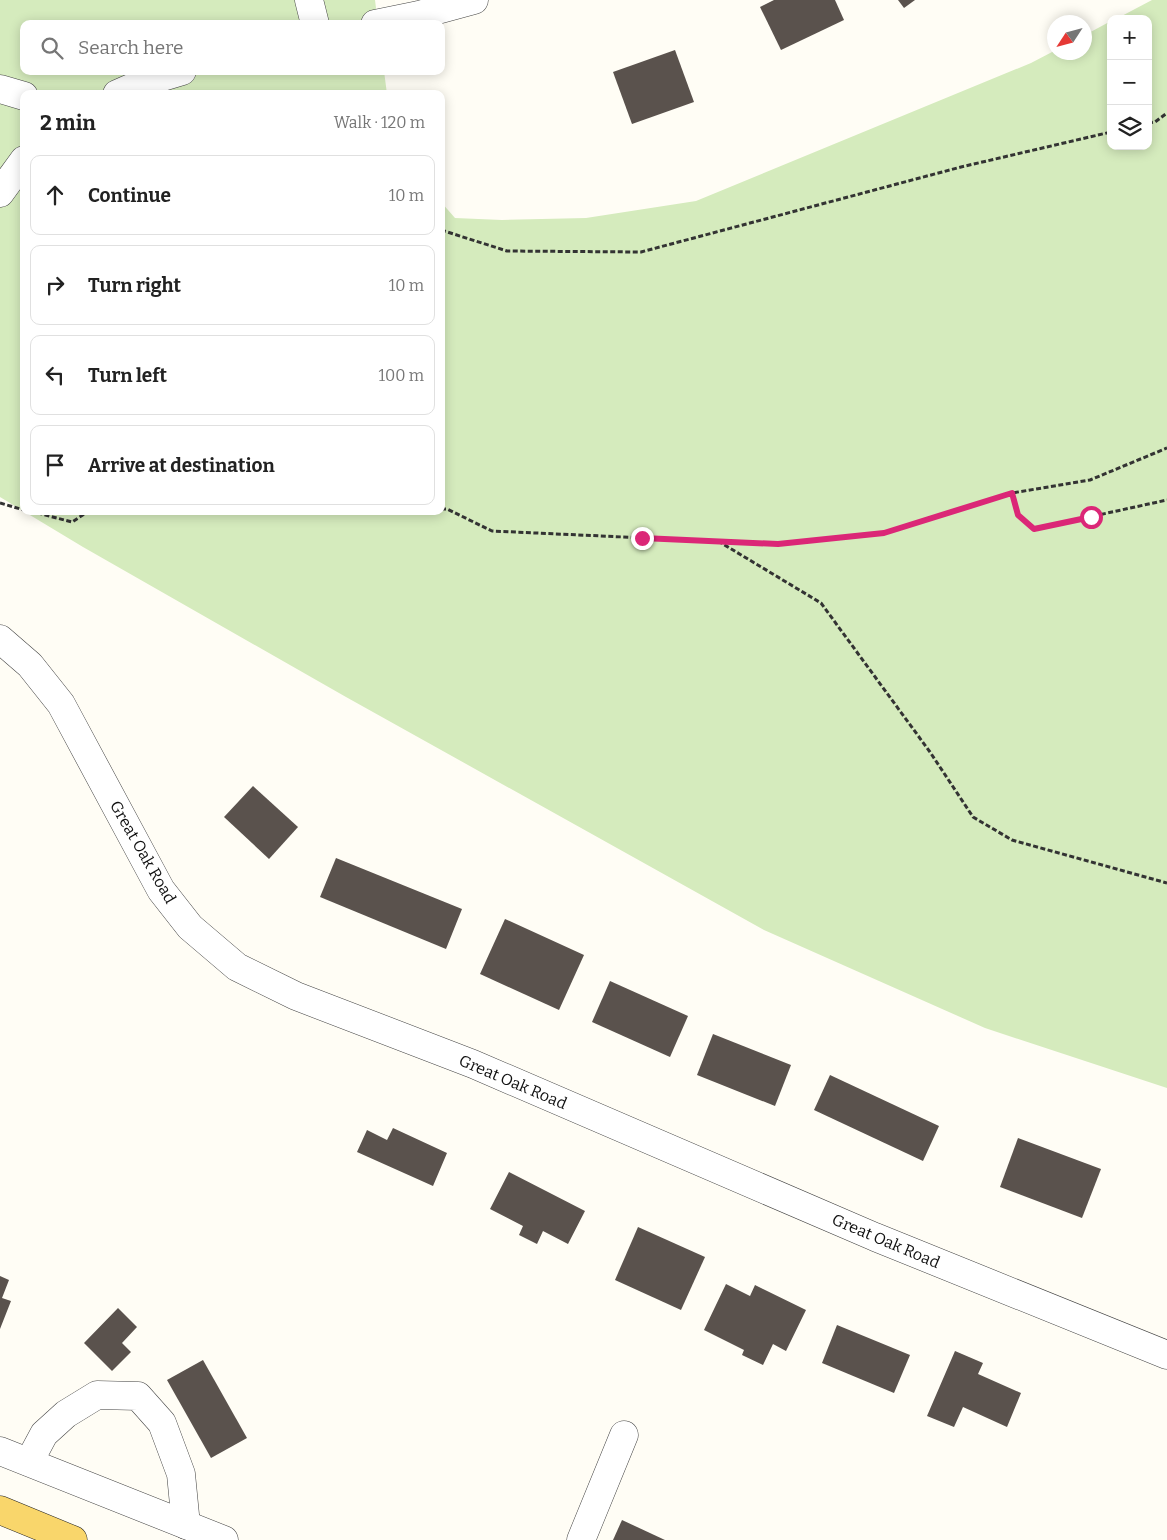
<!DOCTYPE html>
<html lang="en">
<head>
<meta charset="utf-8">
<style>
  :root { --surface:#fff; --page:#f2f2f2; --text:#222; --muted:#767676; --line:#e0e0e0 }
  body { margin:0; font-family:Bitter,serif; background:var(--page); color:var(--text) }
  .controls { position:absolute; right:15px; top:15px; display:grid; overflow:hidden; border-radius:10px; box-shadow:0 2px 12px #0003 }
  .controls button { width:45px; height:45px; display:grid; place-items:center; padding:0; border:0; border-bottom:1px solid var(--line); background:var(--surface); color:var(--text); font:25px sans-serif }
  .compass { position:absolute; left:1047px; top:15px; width:45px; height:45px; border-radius:50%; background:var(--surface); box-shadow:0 2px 12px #0003; rotate:234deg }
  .stop { position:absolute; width:15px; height:15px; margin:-11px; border:4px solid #db2777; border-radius:50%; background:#fff }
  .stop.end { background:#db2777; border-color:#fff; box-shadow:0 1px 5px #0008 }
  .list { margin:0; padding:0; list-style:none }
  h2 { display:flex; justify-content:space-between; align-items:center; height:65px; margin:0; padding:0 20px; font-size:21px }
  h2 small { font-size:16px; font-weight:400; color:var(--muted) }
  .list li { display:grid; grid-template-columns:32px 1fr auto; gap:15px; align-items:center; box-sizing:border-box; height:80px; margin:0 10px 10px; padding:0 10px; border:1px solid var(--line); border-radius:10px }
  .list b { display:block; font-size:19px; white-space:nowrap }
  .list em { font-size:16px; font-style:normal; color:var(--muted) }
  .icon { flex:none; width:28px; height:28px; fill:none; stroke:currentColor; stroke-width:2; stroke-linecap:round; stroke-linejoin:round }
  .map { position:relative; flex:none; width:1167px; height:1540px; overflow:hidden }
  .search { position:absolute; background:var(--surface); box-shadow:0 2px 12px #0003; left:20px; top:20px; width:425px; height:55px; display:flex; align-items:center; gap:12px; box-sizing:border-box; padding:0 18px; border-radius:10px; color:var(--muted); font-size:19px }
  .panel { position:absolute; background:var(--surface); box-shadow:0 2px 12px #0003; left:20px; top:90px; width:425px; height:425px; border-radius:10px }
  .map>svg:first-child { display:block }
  .green { fill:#d5ebbd }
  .building { fill:#5a524d }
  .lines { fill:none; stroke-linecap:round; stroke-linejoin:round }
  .minor-casing { stroke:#444; stroke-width:29 }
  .major-casing { stroke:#222; stroke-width:29 }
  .path { stroke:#333; stroke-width:3; stroke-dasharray:5 2.5; stroke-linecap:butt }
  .minor { stroke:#fff; stroke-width:28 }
  .major { stroke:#f9d66b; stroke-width:28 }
  .route { stroke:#db2777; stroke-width:6 }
  .labels { text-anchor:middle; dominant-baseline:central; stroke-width:5; stroke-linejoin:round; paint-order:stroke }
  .street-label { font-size:16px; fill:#111; stroke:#fff }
</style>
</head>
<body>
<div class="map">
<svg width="1167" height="1540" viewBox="0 0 1167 1540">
  <rect width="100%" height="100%" fill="#fffdf5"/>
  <!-- green -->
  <polygon class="green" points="0,0 375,0 378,24 24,24 24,71 384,71 387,94 24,94 24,511 441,511 441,202 455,218 502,220 586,218 696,201 1031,63 1054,51 1054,52 1084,52 1085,35 1111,21 1111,146 1148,146 1148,19 1116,19 1152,0 1167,0 1167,1088 985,1028 764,930 346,697 83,547 0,497"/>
  <!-- building -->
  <g class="building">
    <polygon points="774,0 835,0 844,20 781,50 760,7"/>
    <polygon points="898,0 915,0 904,8"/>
    <polygon points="675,50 694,102 632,124 613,72"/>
    <polygon points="253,786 298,827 269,859 224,817"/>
    <polygon points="336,858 462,909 446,949 320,897"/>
    <polygon points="505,919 584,955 559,1010 480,974"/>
    <polygon points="610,981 688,1016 670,1057 592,1022"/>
    <polygon points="713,1034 791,1065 775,1106 697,1075"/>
    <polygon points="830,1075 939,1126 923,1161 814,1110"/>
    <polygon points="393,1128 447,1153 433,1186 357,1152 367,1130 387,1140"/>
    <polygon points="1018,1138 1101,1169 1082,1218 1000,1187"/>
    <polygon points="509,1172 585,1211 568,1244 543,1231 537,1244 519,1235 523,1226 490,1209"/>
    <polygon points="638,1227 705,1257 681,1310 615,1280"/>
    <polygon points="0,1276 9,1280 2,1298 11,1301 0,1329"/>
    <polygon points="726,1284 750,1296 755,1285 806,1310 786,1351 773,1344 763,1365 742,1355 744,1350 704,1330"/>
    <polygon points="118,1308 137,1327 122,1343 131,1352 112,1371 84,1343"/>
    <polygon points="837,1325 910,1355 894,1393 822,1363"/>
    <polygon points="955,1351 983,1363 978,1374 1021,1393 1007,1427 963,1407 954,1427 927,1416"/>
    <polygon points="203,1360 247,1438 211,1458 167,1380"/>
    <polygon points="622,1520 665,1540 613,1540"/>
  </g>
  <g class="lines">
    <!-- minor casing -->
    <g class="minor-casing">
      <g id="minor">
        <polyline points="309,0 315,24"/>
        <polyline points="375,24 419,15 474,0"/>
        <polyline points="0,89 24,96"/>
        <polyline points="117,94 142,83 182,71"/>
        <polyline points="0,193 24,160"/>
        <polyline points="0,639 30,665 61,704 161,890 190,927 237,967 296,996 473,1064 875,1237 1167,1355"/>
        <polyline points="0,1451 224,1540"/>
        <polyline points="29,1462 44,1434 66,1414 97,1395 138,1396 162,1423 181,1474 186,1525"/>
        <polyline points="581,1540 624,1435"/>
      </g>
    </g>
    <!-- major casing -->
    <g class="major-casing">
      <polyline id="major" points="0,1510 73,1540"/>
    </g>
    <!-- path -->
    <g class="path">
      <polyline points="1148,123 1155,122 1167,113"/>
      <polyline points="441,230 507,251 641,252 961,167 1111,132"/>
      <polyline points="1012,493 1018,515 1034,529 1167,500"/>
      <polyline points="0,503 24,510"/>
      <polyline points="441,509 447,509 492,531 777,544 884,533 1012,493 1090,480 1167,448"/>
      <polyline points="30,511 72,522 89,511"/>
      <polyline points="718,541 821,603 930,752 973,817 1012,840 1167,883"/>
    </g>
    <!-- minor -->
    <use href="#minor" class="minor"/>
    <!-- major -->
    <use href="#major" class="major"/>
  </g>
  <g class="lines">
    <!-- route -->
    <polyline class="route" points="642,538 778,544 884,533 1012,493 1018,515 1034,529 1091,517"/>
  </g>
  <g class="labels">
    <!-- street labels -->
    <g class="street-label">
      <text transform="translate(143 852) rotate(60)">Great Oak Road</text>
      <text transform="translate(513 1082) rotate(23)">Great Oak Road</text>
      <text transform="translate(886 1241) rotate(23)">Great Oak Road</text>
    </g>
  </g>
</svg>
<div class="controls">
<button>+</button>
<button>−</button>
<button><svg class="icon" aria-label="layers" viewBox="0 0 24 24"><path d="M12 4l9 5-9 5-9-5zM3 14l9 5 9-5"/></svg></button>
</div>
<svg class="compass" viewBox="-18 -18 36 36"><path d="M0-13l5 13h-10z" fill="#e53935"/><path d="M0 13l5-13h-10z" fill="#767676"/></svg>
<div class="stop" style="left:1091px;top:517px"></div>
<div class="stop end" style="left:642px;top:538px"></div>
<div class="search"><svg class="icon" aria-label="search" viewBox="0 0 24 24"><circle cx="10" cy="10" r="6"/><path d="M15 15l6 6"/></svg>Search here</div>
<section class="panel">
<h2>2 min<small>Walk · 120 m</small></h2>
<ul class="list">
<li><svg class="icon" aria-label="ahead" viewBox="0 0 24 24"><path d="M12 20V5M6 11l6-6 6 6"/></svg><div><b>Continue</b></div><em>10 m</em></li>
<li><svg class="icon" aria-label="right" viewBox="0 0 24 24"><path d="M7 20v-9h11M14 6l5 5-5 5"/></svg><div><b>Turn right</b></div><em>10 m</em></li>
<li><svg class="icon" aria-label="left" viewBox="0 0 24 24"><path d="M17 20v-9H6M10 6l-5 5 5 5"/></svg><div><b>Turn left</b></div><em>100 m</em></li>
<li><svg class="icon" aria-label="arrive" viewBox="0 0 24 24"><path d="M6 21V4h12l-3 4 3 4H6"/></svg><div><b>Arrive at destination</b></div></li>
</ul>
</section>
</div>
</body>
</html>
